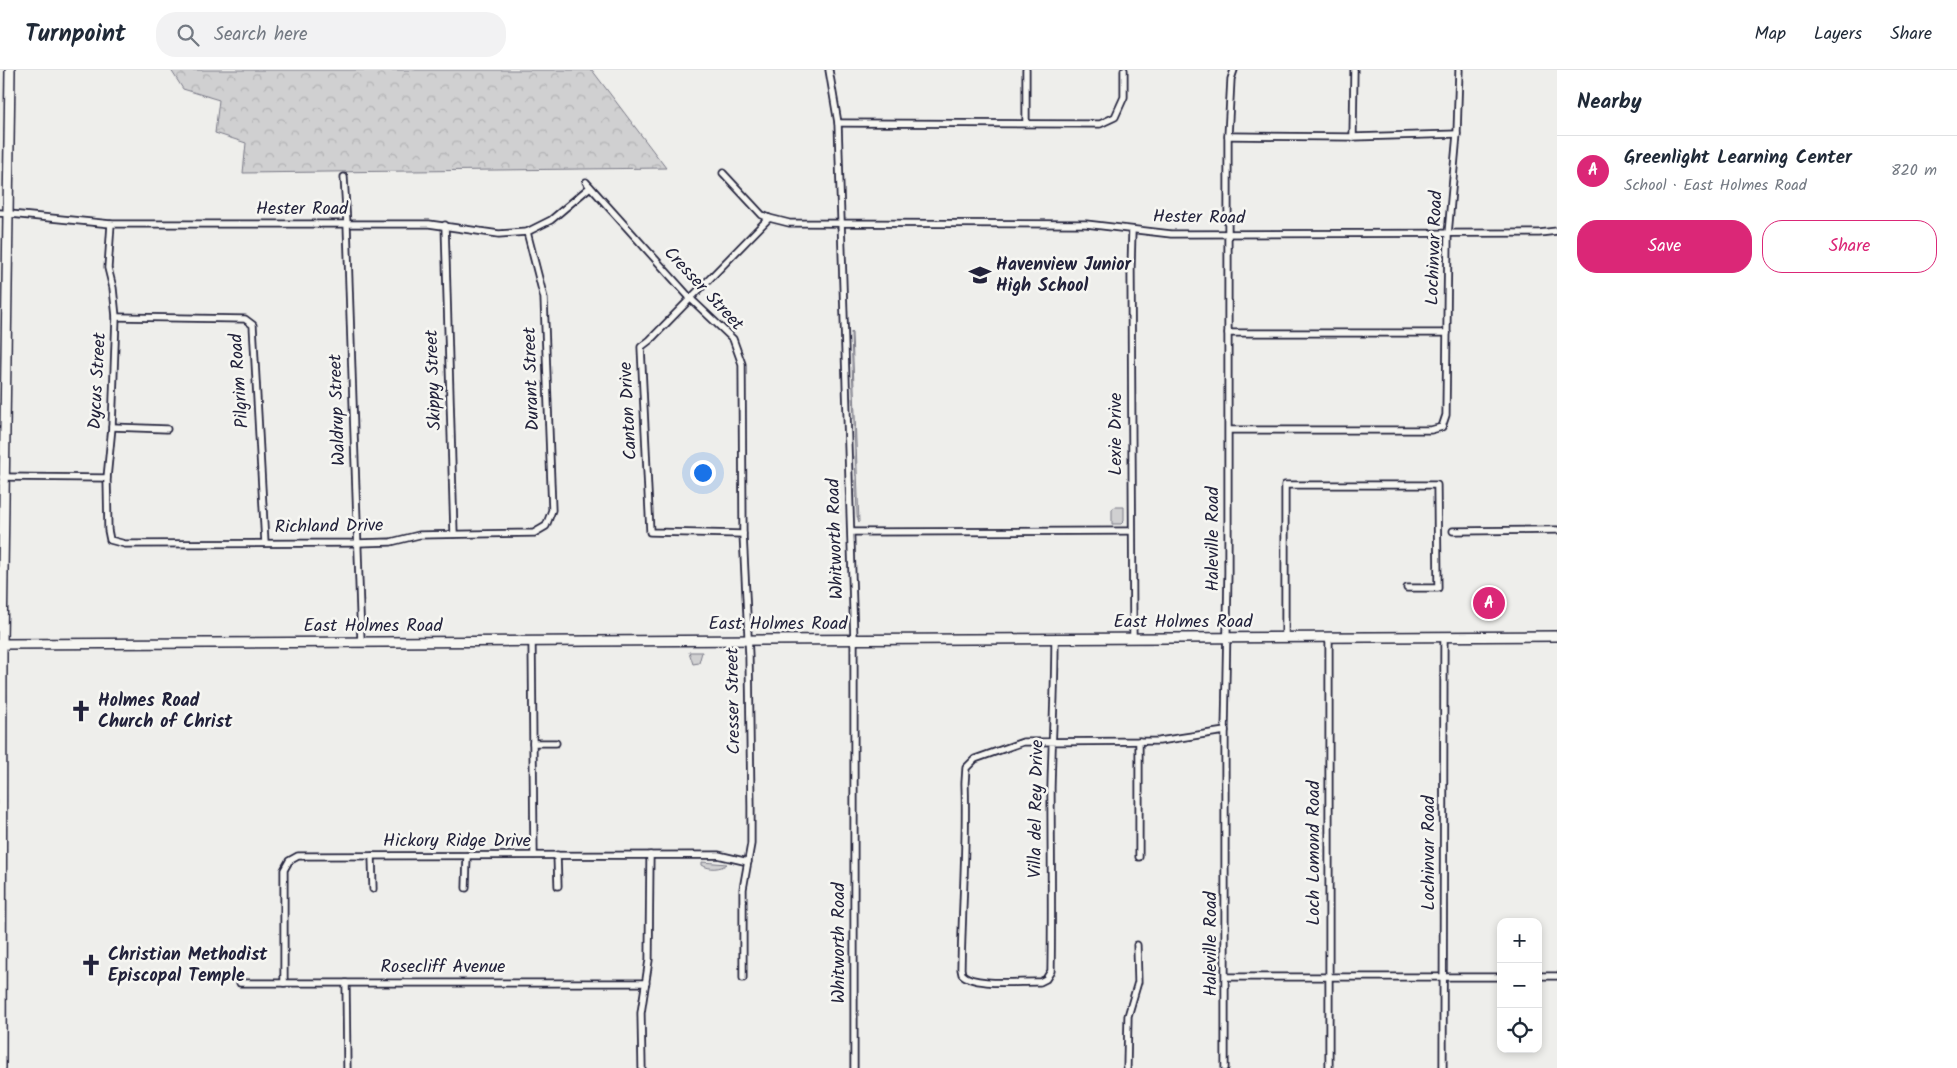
<!DOCTYPE html>
<html lang="en">
<head>
<meta charset="utf-8">
<style>
  :root { --surface:#fff; --page:#f2f2f3; --text:#1f2937; --muted:#747a83; --line:#e0e1e3; --accent:#db2777 }
  body { margin:0; font-family:Kalam,sans-serif; background:var(--page); color:var(--text) }
  .controls { position:absolute; right:15px; bottom:15px; display:grid; overflow:hidden; border-radius:10px; box-shadow:0 2px 8px #0003 }
  .controls button { width:45px; height:45px; display:grid; place-items:center; padding:0; border:0; border-bottom:1px solid var(--line); background:var(--surface); color:var(--text); font:25px sans-serif }
  .you { position:absolute; left:702px; top:402px; width:18px; height:18px; margin:-12px; border:4px solid #fff; border-radius:50%; background:#1a73e8; box-shadow:0 0 0 8px #1a73e833 }
  .badge { display:grid; place-items:center; width:32px; height:32px; border-radius:50%; background:var(--accent); color:#fff; font-size:16px; font-weight:700 }
  .pin { position:absolute; translate:-50% -50%; border:2px solid #fff; box-shadow:0 1px 5px #0006 }
  .list { margin:0; padding:0; list-style:none }
  h2 { display:flex; justify-content:space-between; align-items:center; height:65px; margin:0; padding:0 20px; font-size:21px }
  h2 small { font-size:16px; font-weight:400; color:var(--muted) }
  .list li { display:grid; grid-template-columns:32px 1fr auto; gap:15px; align-items:center; box-sizing:border-box; height:70px; padding:0 20px; border-top:1px solid var(--line) }
  .list b { display:block; font-size:19px; white-space:nowrap }
  .list p { margin:0; font-size:16px; white-space:nowrap; color:var(--muted) }
  .list em { font-size:16px; font-style:normal; color:var(--muted) }
  .actions { display:flex; gap:10px; padding:15px 20px }
  .actions a { flex:1; padding:11px 0; border:1px solid var(--accent); border-radius:20px; text-align:center; font-size:18px; color:var(--accent) }
  .actions .main { background:var(--accent); color:#fff }
  .icon { flex:none; width:28px; height:28px; fill:none; stroke:currentColor; stroke-width:2; stroke-linecap:round; stroke-linejoin:round }
  .map { position:relative; flex:none; width:1557px; height:998px; overflow:hidden }
  header { display:flex; align-items:center; gap:30px; box-sizing:border-box; height:70px; padding:0 25px; background:var(--surface); border-bottom:1px solid var(--line) }
  header strong { font-size:24px }
  nav { display:flex; gap:28px; margin-inline-start:auto; font-size:18px }
  .search { width:350px; height:45px; background:var(--page); display:flex; align-items:center; gap:12px; box-sizing:border-box; padding:0 18px; border-radius:20px; color:var(--muted); font-size:19px }
  main { display:flex }
  aside { flex:1; background:var(--surface) }
  .map>svg:first-child { display:block }
  .grass { fill:#d0d0d1; stroke:#797986 }
  .forest { fill:url(#forest-crowns); stroke:#797986 }
  .lines { fill:none; stroke-linecap:round; stroke-linejoin:round }
  .street-casing { stroke:#22223b; stroke-width:9 }
  .secondary-casing { stroke:#22223b; stroke-width:12 }
  .primary-casing { stroke:#22223b; stroke-width:12 }
  .street { stroke:#f6f6f2; stroke-width:5.5 }
  .secondary { stroke:#f6f6f2; stroke-width:9 }
  .primary { stroke:#f6f6f2; stroke-width:9 }
  .labels { text-anchor:middle; dominant-baseline:central; stroke-width:5; stroke-linejoin:round; paint-order:stroke }
  .street-label { font-size:18px; fill:#22223b; stroke:#f6f6f2 }
  .poi-label { font-size:18px; font-weight:bold; fill:#22223b; stroke:#f6f6f2; text-anchor:start }
</style>
</head>
<body>
<header>
<strong>Turnpoint</strong>
<div class="search"><svg class="icon" aria-label="search" viewBox="0 0 24 24"><circle cx="10" cy="10" r="6"/><path d="M15 15l6 6"/></svg>Search here</div>
<nav><a>Map</a><a>Layers</a><a>Share</a></nav>
</header>
<main>
<div class="map">
<svg width="1557" height="998" viewBox="0 0 1557 998">
  <defs>
    <pattern id="forest-crowns" width="20" height="18" patternUnits="userSpaceOnUse" patternTransform="scale(1.25)"><rect width="20" height="18" fill="#d0d0d1"/><path d="M2 6a3 3 0 1 1 6 0M12 15a3 3 0 1 1 6 0" fill="none" stroke="#b2b2b4"/></pattern>
  </defs>
  <rect width="100%" height="100%" fill="#eeeeeb"/>
  <filter id="ink" filterUnits="userSpaceOnUse"><feTurbulence type="fractalNoise" baseFrequency=".02" numOctaves="2"/><feDisplacementMap in="SourceGraphic" scale="10" xChannelSelector="R" yChannelSelector="G"/><feConvolveMatrix kernelMatrix="1 2 1 2 8 2 1 2 1" color-interpolation-filters="sRGB"/></filter>
  <g filter="url(#ink)">
    <!-- grass -->
    <g class="grass">
      <polygon points="851,262 852,263 859,453 857,446"/>
      <polygon points="1115,437 1124,437 1124,451 1121,454 1112,454 1112,439"/>
      <polygon points="689,582 702,582 699,593 693,594"/>
      <path d="M702 792 727 794C721 799 709 800 702 795Z"/>
    </g>
    <!-- forest -->
    <polygon class="forest" points="171,0 592,0 666,98 243,103 246,73 215,63 219,30 183,19"/>
    <g class="lines">
      <!-- street casing -->
      <g class="street-casing">
        <g id="street">
          <polyline points="829,0 838,53 854,570 854,998"/>
          <polyline points="838,53 1100,54 1115,47 1124,27 1124,0"/>
          <polyline points="1026,53 1026,0"/>
          <polyline points="1228,66 1353,67 1457,64"/>
          <polyline points="1353,67 1354,0"/>
          <polyline points="723,103 762,145 769,148 789,153 1086,154 1171,164 1539,163 1557,161"/>
          <polyline points="344,107 347,154 361,571"/>
          <polyline points="586,112 691,229 733,269 742,294 743,464 749,586 751,736 751,774 743,819 743,908"/>
          <polyline points="0,143 111,154 429,154 499,164 527,162 551,150 590,117"/>
          <polyline points="111,154 108,198 113,218 116,247 112,357 107,408 108,460 110,470 125,474 357,473 391,472 419,465 534,463 546,456 552,440 544,228 527,162"/>
          <polyline points="445,155 454,464"/>
          <polyline points="1132,160 1131,199 1133,569"/>
          <polyline points="116,247 245,249 253,255 265,473"/>
          <polyline points="1228,263 1447,263"/>
          <polyline points="112,357 167,359"/>
          <polyline points="1229,360 1431,360 1442,357 1446,345 1448,164 1457,64 1459,0"/>
          <polyline points="2,407 107,408"/>
          <polyline points="1453,461 1557,460"/>
          <polyline points="852,462 1131,461"/>
          <polyline points="743,464 650,462 641,277 650,270 769,148"/>
          <polyline points="1285,568 1285,415 1437,415 1438,518 1407,518"/>
          <path d="M1055 569C1055 619 1052 668 1051 718 1051 779 1052 840 1051 901L1046 909 1040 912C1021 911 974 917 962 904L961 899C962 837 967 775 965 713L966 698 975 689 1023 672 1159 671 1225 661"/>
          <polyline points="532,571 534,785"/>
          <polyline points="1139,671 1139,787"/>
          <polyline points="533,673 556,673"/>
          <polyline points="557,785 558,816"/>
          <polyline points="372,786 373,819"/>
          <polyline points="466,818 467,786"/>
          <polyline points="1538,906 1557,906"/>
          <polyline points="1226,907 1501,907"/>
          <polyline points="240,913 646,913"/>
          <polyline points="284,913 284,800 289,791 298,786 718,785 748,792"/>
          <polyline points="346,913 347,998"/>
          <polyline points="642,998 641,943 649,890 650,785"/>
          <polyline points="1127,998 1128,946 1138,912 1137,875"/>
          <polyline points="1225,998 1225,661 1228,502 1228,66 1231,9 1234,0"/>
          <polyline points="1329,998 1329,568"/>
          <polyline points="1443,998 1444,568"/>
        </g>
      </g>
      <!-- secondary casing -->
      <g class="secondary-casing">
        <polyline id="secondary" points="0,574 1557,566"/>
      </g>
      <!-- primary casing -->
      <g class="primary-casing">
        <polyline id="primary" points="1,998 2,574 10,0"/>
      </g>
      <!-- street -->
      <use href="#street" class="street"/>
      <!-- secondary -->
      <use href="#secondary" class="secondary"/>
      <!-- primary -->
      <use href="#primary" class="primary"/>
    </g>
  </g>
  <!-- icons -->
  <defs>
    <g id="school-bare" transform="scale(1.725)"><path d="M0-5L7-2L0 1L-7-2ZM-4 1L0 2.5L4 1V4Q0 6-4 4Z" fill="#22223b" stroke="#f6f6f2" stroke-width="2.5" paint-order="stroke"/></g>
    <g id="church-bare" transform="scale(1.725)"><path d="M-1.2-6h2.4v3.5h3.3v2.4h-3.3V6h-2.4V-.1h-3.3v-2.4h3.3Z" fill="#22223b" stroke="#f6f6f2" stroke-width="2.5" paint-order="stroke"/></g>
  </defs>
  <g fill-rule="evenodd">
    <use href="#school-bare" x="980" y="205"/>
    <use href="#church-bare" x="81" y="641"/>
    <use href="#church-bare" x="91" y="895"/>
  </g>
  <g class="labels">
    <!-- street labels -->
    <g class="street-label">
      <text x="302" y="139">Hester Road</text>
      <text transform="translate(1199 148) rotate(1)">Hester Road</text>
      <text transform="translate(1435 178) rotate(-88)">Lochinvar Road</text>
      <text transform="translate(703 219) rotate(47)">Cresser Street</text>
      <text transform="translate(532 309) rotate(-92)">Durant Street</text>
      <text transform="translate(434 310) rotate(-92)">Skippy Street</text>
      <text transform="translate(98 311) rotate(-87)">Dycus Street</text>
      <text transform="translate(240 311) rotate(-94)">Pilgrim Road</text>
      <text transform="translate(338 340) rotate(-92)">Waldrup Street</text>
      <text transform="translate(629 341) rotate(-93)">Canton Drive</text>
      <text transform="translate(1116 364) rotate(-90)">Lexie Drive</text>
      <text transform="translate(329 457) rotate(-1)">Richland Drive</text>
      <text transform="translate(836 469) rotate(-92)">Whitworth Road</text>
      <text transform="translate(1213 469) rotate(-90)">Haleville Road</text>
      <text x="1183" y="552">East Holmes Road</text>
      <text x="778" y="554">East Holmes Road</text>
      <text x="373" y="556">East Holmes Road</text>
      <text transform="translate(734 631) rotate(-91)">Cresser Street</text>
      <text transform="translate(1037 739) rotate(-89)">Villa del Rey Drive</text>
      <text x="457" y="771">Hickory Ridge Drive</text>
      <text transform="translate(1314 783) rotate(-90)">Loch Lomond Road</text>
      <text transform="translate(1429 783) rotate(-90)">Lochinvar Road</text>
      <text transform="translate(839 873) rotate(-90)">Whitworth Road</text>
      <text transform="translate(1211 874) rotate(-90)">Haleville Road</text>
      <text x="443" y="897">Rosecliff Avenue</text>
    </g>
    <!-- poi labels -->
    <g class="poi-label">
      <text x="996" y="195">Havenview Junior<tspan x="996" dy="21">High School</tspan></text>
      <text x="98" y="631">Holmes Road<tspan x="98" dy="21">Church of Christ</tspan></text>
      <text x="108" y="885">Christian Methodist<tspan x="108" dy="21">Episcopal Temple</tspan></text>
    </g>
  </g>
</svg>
<div class="controls">
<button>+</button>
<button>−</button>
<button><svg class="icon" aria-label="locate" viewBox="0 0 24 24"><circle cx="12" cy="12" r="6"/><path d="M12 2v4M12 18v4M2 12h4M18 12h4"/></svg></button>
</div>
<div class="you"></div>
<div class="pin badge" style="left:1489px;top:533px">A</div>
</div>
<aside>
<h2>Nearby<small></small></h2>
<ul class="list">
<li><span class="badge">A</span><div><b>Greenlight Learning Center</b><p>School · East Holmes Road</p></div><em>820 m</em></li>
</ul>
<div class="actions"><a class="main">Save</a><a>Share</a></div>
</aside>
</main>
</body>
</html>
